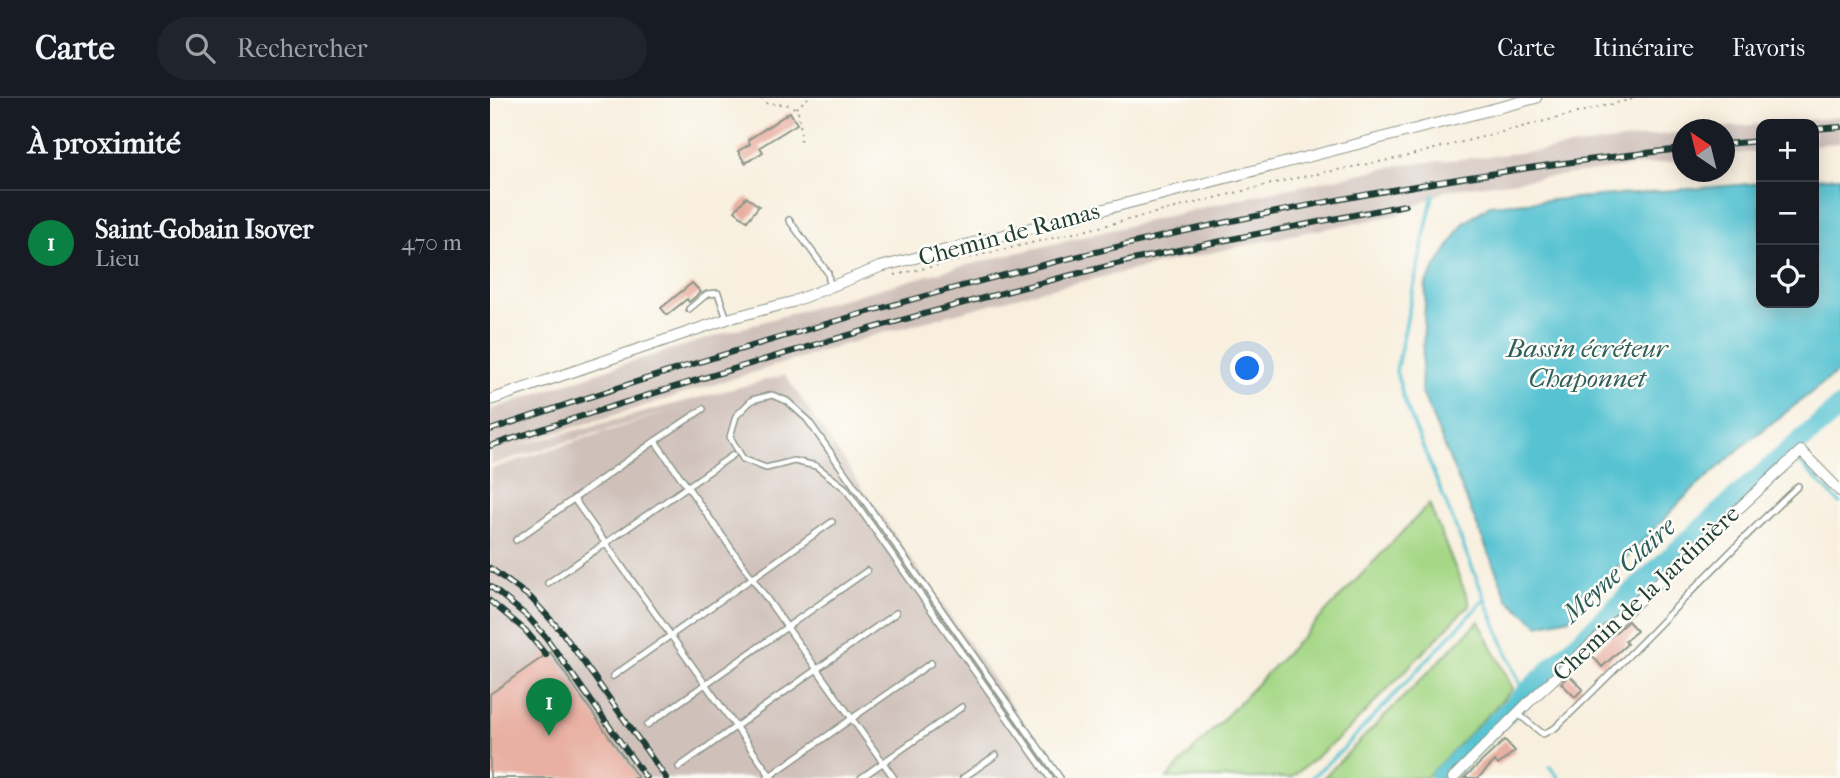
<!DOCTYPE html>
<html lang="fr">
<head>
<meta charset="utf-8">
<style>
  :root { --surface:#171b24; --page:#20242c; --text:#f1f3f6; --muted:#9ea1a6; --line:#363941; --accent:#0b8043 }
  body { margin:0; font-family:"IM FELL French Canon",serif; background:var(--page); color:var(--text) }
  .controls { position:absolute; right:21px; top:21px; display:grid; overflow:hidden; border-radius:14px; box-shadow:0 4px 18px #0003 }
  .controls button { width:63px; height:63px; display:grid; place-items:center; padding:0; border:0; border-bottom:2px solid var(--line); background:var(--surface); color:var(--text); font:35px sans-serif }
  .compass { position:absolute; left:1182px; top:21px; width:63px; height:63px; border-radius:50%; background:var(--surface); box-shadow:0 4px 18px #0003; rotate:325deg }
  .you { position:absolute; left:758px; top:271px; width:24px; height:24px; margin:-18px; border:5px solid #fff; border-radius:50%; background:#1a73e8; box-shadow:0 0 0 10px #1a73e833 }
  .badge { display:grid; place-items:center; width:46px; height:46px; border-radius:50%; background:var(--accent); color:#fff; font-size:23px; font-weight:700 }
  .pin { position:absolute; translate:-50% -58px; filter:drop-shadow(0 2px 4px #0008) }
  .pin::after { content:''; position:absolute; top:37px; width:24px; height:21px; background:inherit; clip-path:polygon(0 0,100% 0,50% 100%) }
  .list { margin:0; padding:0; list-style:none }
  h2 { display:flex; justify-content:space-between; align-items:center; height:91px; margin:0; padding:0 28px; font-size:30px }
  h2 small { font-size:23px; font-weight:400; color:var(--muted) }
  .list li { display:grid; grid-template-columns:46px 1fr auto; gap:21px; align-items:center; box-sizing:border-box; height:105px; padding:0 28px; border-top:2px solid var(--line) }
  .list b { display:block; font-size:26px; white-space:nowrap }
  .list p { margin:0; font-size:23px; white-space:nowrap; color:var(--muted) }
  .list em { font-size:23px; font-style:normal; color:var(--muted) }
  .icon { flex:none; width:38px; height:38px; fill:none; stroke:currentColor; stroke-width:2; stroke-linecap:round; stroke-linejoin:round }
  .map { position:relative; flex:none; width:1350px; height:680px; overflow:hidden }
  header { display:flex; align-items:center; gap:42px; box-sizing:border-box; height:98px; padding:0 35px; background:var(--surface); border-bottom:2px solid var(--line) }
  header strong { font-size:33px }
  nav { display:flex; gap:38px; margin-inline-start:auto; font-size:24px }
  .search { width:490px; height:63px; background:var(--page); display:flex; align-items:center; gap:18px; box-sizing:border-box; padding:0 24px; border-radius:38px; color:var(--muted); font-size:26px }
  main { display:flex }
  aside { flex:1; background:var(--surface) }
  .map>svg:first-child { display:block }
  .industrial { fill:#cfc0ba }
  .green { fill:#a5d786; stroke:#628a5d; stroke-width:2 }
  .water { fill:#57c2d2; stroke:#3b8083; stroke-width:2 }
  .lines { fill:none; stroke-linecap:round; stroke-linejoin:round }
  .stream { stroke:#57c2d2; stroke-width:3.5 }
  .river { stroke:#57c2d2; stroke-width:21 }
  .building { fill:#e8afa2 }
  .service-casing { stroke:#8c9689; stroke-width:8 }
  .minor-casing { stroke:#8c9689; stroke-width:12 }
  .path { stroke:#8c9689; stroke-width:2; stroke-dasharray:2 5; stroke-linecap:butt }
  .service { stroke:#fff; stroke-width:5 }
  .minor { stroke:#fff; stroke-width:10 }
  .rail-casing { stroke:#1f3d34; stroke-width:6 }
  .rail { stroke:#fdfcf7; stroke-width:3.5; stroke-dasharray:10; stroke-linecap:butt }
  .labels { text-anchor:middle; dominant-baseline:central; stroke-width:5; stroke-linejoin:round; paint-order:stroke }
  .street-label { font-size:24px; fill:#1f3d34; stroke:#fdfcf7 }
  .water-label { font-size:26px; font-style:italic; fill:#2d5e5c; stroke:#fdfcf7 }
</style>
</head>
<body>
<header>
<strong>Carte</strong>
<div class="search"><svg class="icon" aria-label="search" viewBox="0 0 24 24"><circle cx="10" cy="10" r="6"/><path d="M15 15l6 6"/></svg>Rechercher</div>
<nav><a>Carte</a><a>Itinéraire</a><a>Favoris</a></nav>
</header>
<main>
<aside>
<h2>À proximité<small></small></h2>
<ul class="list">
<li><span class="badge">1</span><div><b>Saint-Gobain Isover</b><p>Lieu</p></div><em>470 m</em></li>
</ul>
</aside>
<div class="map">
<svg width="1350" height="680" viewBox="0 0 1350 680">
  <rect width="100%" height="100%" fill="#fdfcf7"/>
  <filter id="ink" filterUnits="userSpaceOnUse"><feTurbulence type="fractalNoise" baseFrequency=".0143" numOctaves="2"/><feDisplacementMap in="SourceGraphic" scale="14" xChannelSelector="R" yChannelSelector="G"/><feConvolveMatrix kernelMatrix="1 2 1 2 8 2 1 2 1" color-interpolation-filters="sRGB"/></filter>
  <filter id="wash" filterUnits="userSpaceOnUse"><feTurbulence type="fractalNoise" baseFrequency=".00686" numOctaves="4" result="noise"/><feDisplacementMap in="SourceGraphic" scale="28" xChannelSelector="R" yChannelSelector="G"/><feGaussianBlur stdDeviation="1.57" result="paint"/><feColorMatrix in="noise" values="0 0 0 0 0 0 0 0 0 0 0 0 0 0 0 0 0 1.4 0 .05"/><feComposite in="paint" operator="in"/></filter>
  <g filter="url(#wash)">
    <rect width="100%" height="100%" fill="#f8efde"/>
    <!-- industrial -->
    <g class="industrial">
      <polygon points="1350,19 1350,45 1324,47 1324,26 1272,26"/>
      <polygon points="1271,26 1271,53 1235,57 1234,32 1216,31"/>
      <polygon points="1192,34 1192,62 957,92 908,117 806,136 553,192 385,237 4,354 295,277 571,680 0,680 0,371 196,308 0,367 0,312 127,268 305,214 457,172 757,99 911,67 1049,53"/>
    </g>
    <!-- green -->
    <g class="green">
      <polygon points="939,406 980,506 857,633 801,680 677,680"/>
      <polygon points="989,523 1023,591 936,680 833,680"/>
    </g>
    <!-- water -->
    <polygon class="water" points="1350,79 1350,272 1254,347 1196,398 1079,520 1049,527 1018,502 931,292 936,185 973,126 1000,107 1271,85 1271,205 1324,205 1324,81"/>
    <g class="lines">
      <!-- stream -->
      <g class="stream">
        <polyline points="943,97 906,273 915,305 1034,596"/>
        <polyline points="1309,364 1350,405"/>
        <polyline points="1060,669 1069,680"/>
        <polyline points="821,680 853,651 994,502"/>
      </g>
      <!-- river -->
      <path class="river" d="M950 680C1078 552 1212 427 1350 309"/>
    </g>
    <g id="blocks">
      <!-- building -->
      <g class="building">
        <polygon points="300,14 307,26 270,49 273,54 255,65 248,53 260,46 258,42"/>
        <polygon points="256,99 269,108 257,123 245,113"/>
        <polygon points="202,185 211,194 199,204 197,201 177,217 171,210"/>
        <polygon points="1138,523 1147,533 1135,543 1137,546 1112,569 1101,556"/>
        <polygon points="60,554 148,680 0,680 0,596"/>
        <polygon points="1079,577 1093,591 1085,599 1071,585"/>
        <polygon points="1015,642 1025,653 1008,667 1005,663 988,680 974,680"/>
      </g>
    </g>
  </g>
  <g filter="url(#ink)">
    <use href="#blocks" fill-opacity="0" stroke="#8c9689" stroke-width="2"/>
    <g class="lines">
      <!-- service casing -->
      <g class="service-casing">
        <g id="service">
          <polyline points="299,122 338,175 340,189"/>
          <polyline points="199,211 217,196 228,195 237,221"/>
          <polyline points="165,343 213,311"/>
          <polyline points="84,401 282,680"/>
          <polyline points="26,442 165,343 404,680"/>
          <polyline points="58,485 243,357"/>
          <polyline points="123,578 342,424"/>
          <path d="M1027 615 1053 636 1065 630C1148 552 1224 466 1308 388"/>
          <polyline points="157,627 377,473"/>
          <polyline points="189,669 406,515"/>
          <polyline points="277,680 441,565"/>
          <polyline points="371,680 472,609"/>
          <polyline points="473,680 506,657"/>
          <polyline points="560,680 355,390 326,368 304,363 276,370 253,361 240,339 246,318 262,302 282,297 297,303 317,321 570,680"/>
        </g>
      </g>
      <!-- minor casing -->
      <g class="minor-casing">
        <g id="minor">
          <polyline points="0,302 237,221 302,204 390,169 1046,0"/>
          <polyline points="963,680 1043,600 1311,353 1350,393"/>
        </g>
      </g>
      <!-- path -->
      <g class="path">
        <polyline points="271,0 275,5 301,7 308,13 311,33 310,46"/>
        <polyline points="306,10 318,0"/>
        <polyline points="405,177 597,132 801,81 909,60 1146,0"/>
      </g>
      <!-- service -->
      <use href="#service" class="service"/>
      <!-- minor -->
      <use href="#minor" class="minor"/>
      <!-- rail casing -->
      <g class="rail-casing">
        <g id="rail">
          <polyline points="1324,31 1350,29"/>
          <polyline points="1234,46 1271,43"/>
          <path d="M0 332C387 201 785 93 1192 51"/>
          <path d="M0 348C208 279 417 217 630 165 724 143 820 126 915 107"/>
          <polyline points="0,470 41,500 72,534 176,680"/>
          <polyline points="0,488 38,519 55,538 156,680"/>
          <polyline points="0,503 35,532 56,557"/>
        </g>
      </g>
      <!-- rail -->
      <use href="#rail" class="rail"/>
    </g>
  </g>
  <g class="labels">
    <!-- street labels -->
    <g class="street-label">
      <text transform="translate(519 136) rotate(-15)">Chemin de Ramas</text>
      <text transform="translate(1156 495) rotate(-43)">Chemin de la Jardinière</text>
    </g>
    <!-- water labels -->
    <g class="water-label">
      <text x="1097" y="250">Bassin écréteur<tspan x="1097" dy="30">Chaponnet</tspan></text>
      <text transform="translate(1129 472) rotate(-42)">Meyne Claire</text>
    </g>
  </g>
</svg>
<div class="controls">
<button>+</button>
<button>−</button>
<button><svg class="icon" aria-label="locate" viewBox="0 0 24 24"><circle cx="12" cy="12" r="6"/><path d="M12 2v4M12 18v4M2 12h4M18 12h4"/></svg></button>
</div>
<svg class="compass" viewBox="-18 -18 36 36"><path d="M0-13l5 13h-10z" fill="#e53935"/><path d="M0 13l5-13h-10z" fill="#9ea1a6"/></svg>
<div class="you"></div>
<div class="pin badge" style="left:59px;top:638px">1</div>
</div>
</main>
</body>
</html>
